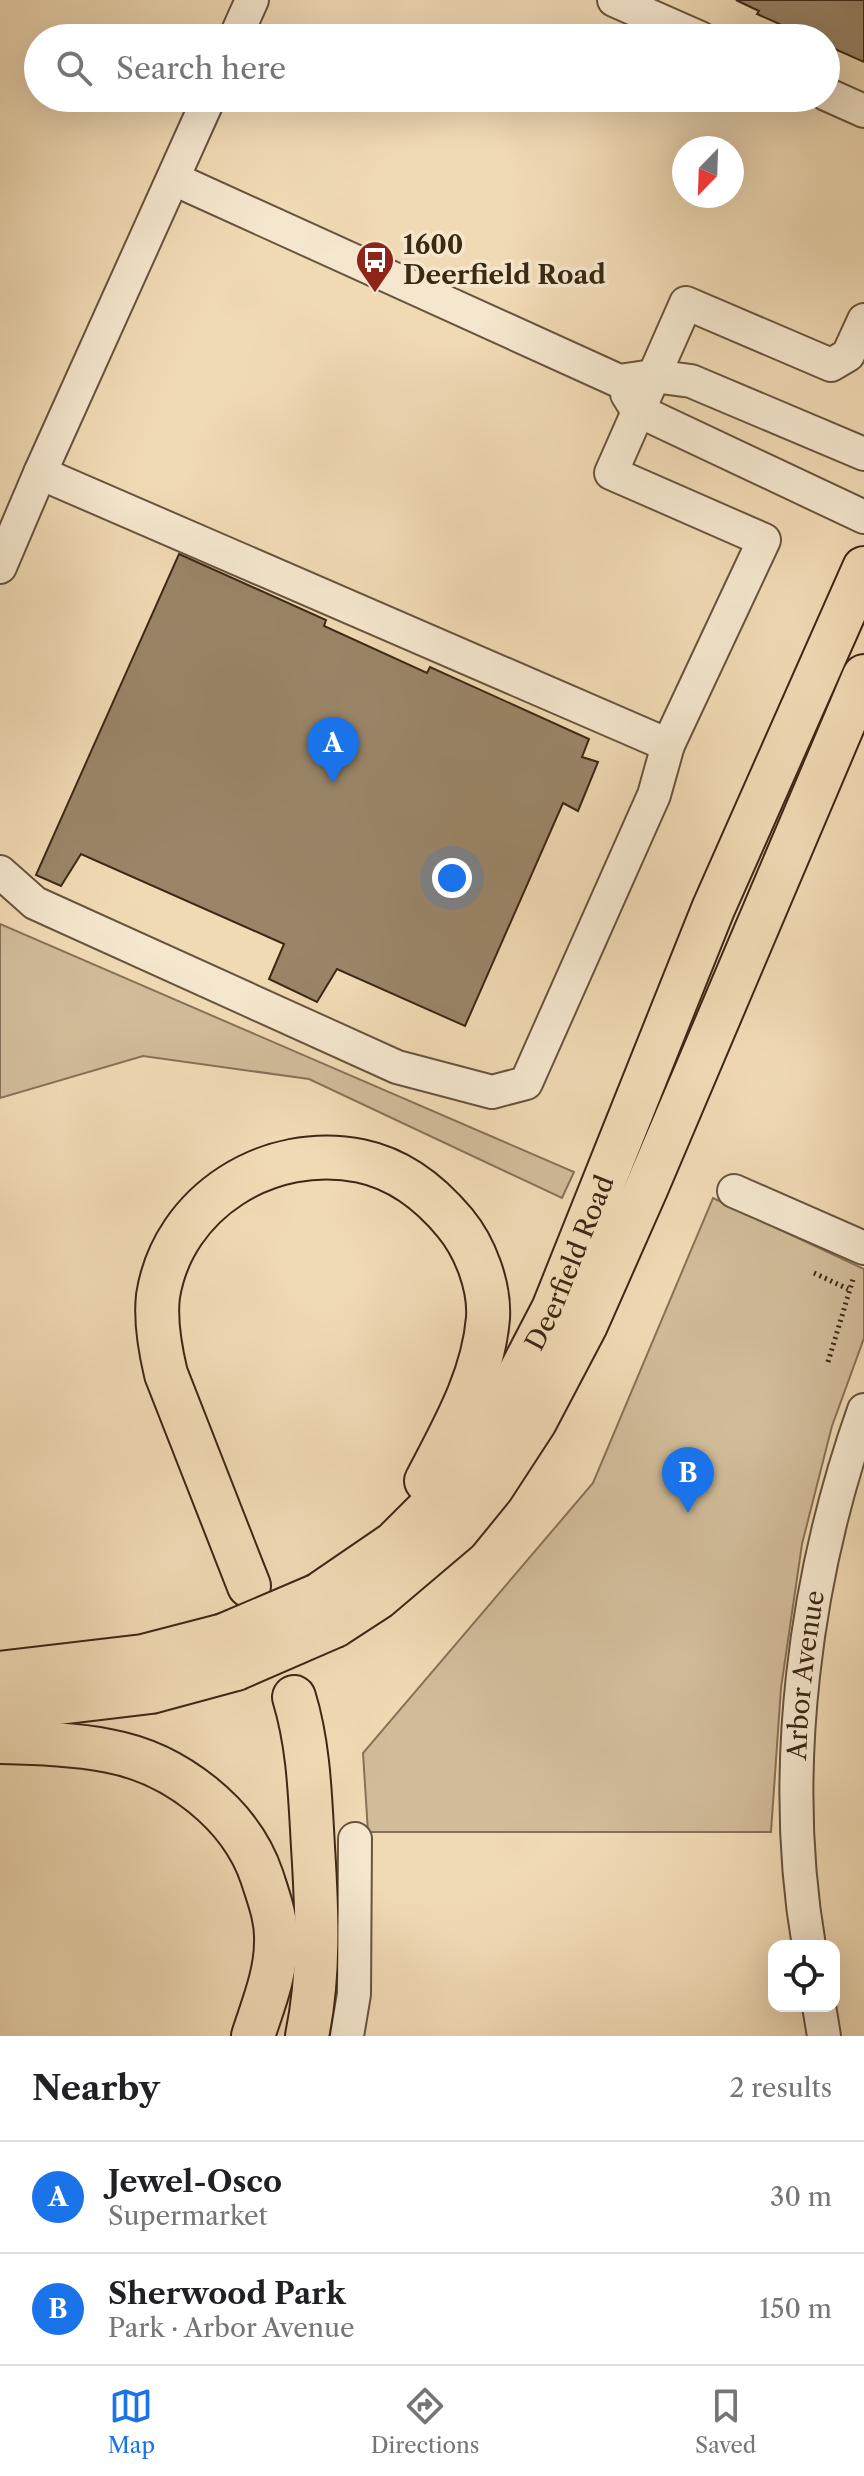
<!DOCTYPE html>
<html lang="en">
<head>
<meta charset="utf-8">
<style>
  :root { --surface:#fff; --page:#f6f6f6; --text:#202124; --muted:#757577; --line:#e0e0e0; --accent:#1a73e8 }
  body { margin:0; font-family:"Libre Caslon Text",serif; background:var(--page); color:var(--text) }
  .controls { position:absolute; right:24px; bottom:24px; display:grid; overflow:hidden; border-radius:16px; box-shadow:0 8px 32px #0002 }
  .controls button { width:72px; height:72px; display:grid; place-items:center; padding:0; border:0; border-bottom:2px solid var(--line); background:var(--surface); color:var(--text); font:40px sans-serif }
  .compass { position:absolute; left:672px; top:136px; width:72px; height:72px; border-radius:50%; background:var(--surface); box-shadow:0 8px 32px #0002; rotate:203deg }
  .you { position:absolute; left:452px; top:878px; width:28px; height:28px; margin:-20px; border:6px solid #fff; border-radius:50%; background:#1a73e8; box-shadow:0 0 0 12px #1a73e833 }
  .badge { display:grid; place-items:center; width:52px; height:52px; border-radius:50%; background:var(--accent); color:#fff; font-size:26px; font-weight:700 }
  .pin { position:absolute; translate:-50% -66px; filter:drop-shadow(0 2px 4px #0008) }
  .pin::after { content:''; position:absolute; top:42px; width:28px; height:24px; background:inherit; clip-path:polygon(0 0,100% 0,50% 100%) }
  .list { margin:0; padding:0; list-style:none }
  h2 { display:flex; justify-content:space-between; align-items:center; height:104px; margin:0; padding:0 32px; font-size:34px }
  h2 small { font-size:26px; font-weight:400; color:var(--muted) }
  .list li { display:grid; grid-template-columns:52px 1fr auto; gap:24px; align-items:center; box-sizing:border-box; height:112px; padding:0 32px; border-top:2px solid var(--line) }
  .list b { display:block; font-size:30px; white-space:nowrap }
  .list p { margin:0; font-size:26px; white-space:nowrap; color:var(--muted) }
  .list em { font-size:26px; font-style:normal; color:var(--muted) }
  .icon { flex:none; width:44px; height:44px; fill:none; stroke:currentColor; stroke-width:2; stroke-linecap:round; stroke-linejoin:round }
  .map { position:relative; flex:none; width:864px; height:2036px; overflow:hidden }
  .search { position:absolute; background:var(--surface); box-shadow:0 8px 32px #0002; left:24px; right:24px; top:24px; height:88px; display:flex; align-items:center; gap:20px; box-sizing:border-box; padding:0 28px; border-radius:44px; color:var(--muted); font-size:30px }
  .sheet { height:328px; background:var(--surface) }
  nav { display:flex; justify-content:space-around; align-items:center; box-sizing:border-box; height:112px; border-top:2px solid var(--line); background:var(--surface); font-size:22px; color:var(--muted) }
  nav a { display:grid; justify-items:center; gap:4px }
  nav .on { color:var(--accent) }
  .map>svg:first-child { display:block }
  .green { fill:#d1bc99; stroke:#867257; stroke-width:2 }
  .building { fill:#9a8568; stroke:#3c2815; stroke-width:2 }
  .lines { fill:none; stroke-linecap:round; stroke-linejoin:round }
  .minor-casing { stroke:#69543d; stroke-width:36 }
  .major-casing { stroke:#3c2815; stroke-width:46 }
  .path { stroke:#3c2815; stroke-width:5; stroke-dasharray:2 4; stroke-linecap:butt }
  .minor { stroke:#f5e7ce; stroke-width:32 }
  .major { stroke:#f0dab4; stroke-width:42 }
  .major-bridge-casing { stroke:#3c2815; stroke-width:46; stroke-linecap:butt }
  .major-bridge { stroke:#f0dab4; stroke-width:42 }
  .labels { text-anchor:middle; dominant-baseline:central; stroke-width:7; stroke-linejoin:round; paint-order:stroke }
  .poi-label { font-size:26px; font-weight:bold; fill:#3c2815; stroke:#f5e7ce; text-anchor:start }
  .street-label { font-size:26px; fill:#3c2815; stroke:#f5e7ce }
</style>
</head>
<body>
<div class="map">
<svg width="864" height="2036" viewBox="0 0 864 2036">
  <rect width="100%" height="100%" fill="#f0dab4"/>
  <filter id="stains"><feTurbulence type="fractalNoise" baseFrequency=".0025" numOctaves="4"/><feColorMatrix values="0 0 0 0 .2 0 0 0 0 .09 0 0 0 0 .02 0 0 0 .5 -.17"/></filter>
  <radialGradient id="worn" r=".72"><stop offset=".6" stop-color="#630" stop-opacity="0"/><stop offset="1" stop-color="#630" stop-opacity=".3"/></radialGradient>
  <!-- green -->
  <g class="green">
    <polygon points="0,924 574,1172 562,1198 309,1079 143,1056 0,1098"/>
    <polygon points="713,1198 864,1269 864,1338 832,1426 802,1544 781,1688 771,1832 368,1832 363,1753 593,1483"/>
  </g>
  <!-- building -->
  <g class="building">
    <polygon points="736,0 864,0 864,62 826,45 826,38 811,38 757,14 759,11"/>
    <polygon points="179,554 326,620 324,626 427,673 430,667 589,739 582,757 598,762 578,811 563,803 465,1026 337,969 317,1002 269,979 284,944 81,854 61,886 36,875"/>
  </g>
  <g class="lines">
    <!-- minor casing -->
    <g class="minor-casing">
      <g id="minor">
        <polyline points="614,0 700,38"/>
        <polyline points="235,38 252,0"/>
        <polyline points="826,94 864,111"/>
        <polyline points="209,98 40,473 668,745 764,540 611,473 686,303 831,365 848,355 864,320"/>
        <polyline points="174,179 619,381 653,376 691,381 864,454"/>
        <polyline points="627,394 637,410 864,517"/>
        <polyline points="0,567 40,473"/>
        <polyline points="0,872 35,903 397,1067 492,1092 526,1083 654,795 668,745"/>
        <polyline points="734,1191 864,1248"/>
        <path id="s1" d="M809 1946C779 1771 805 1576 864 1410"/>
        <polyline points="819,2006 824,2036"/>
        <polyline points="347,2036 354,1994 355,1839"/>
      </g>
    </g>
    <!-- major casing -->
    <g class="major-casing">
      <g id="major">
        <path d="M249 1586 166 1374C160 1349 155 1322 158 1296 173 1201 270 1142 361 1161 399 1169 431 1194 455 1223 475 1247 490 1286 488 1318 483 1378 453 1429 426 1481"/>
        <path id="s2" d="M318 1595 394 1543 431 1506 463 1467 504 1403 553 1309 713 909 864 568"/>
        <polyline points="335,1626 378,1598 457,1531 492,1488 535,1422 586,1325 647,1187 864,676"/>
        <polyline points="0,1673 143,1656 224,1635"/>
        <path d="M294 1697C309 1746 310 1796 313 1847 317 1910 320 1974 307 2036"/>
        <polyline points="0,1710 151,1692 236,1669"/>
        <path d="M0 1742C36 1743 74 1744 109 1751 175 1763 241 1814 262 1877 269 1899 277 1919 276 1942 276 1974 263 2005 253 2036"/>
      </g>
    </g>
    <!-- path -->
    <g class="path">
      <polyline points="814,1273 848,1289"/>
      <polyline points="828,1362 854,1276"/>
    </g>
    <!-- minor -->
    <use href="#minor" class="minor"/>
    <!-- major -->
    <use href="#major" class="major"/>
    <!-- major-bridge casing -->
    <g class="major-bridge-casing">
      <g id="major-bridge">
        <polyline points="224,1635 318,1595"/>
        <polyline points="236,1669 335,1626"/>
      </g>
    </g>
    <!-- major-bridge -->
    <use href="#major-bridge" class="major-bridge"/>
  </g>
  <!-- icons -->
  <defs>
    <g id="bus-pin" transform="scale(2)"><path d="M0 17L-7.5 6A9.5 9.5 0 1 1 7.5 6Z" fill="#8f2418" stroke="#f5e7ce"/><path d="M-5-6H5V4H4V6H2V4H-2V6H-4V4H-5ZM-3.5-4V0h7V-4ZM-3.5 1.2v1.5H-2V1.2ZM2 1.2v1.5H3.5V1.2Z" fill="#fff"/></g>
  </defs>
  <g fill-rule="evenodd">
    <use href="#bus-pin" x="375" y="260"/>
  </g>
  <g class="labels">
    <!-- poi labels -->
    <g class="poi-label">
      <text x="403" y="245">1600<tspan x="403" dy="30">Deerfield Road</tspan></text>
    </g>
    <!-- street labels -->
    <g class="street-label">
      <text stroke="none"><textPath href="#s2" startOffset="426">Deerfield Road</textPath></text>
      <text stroke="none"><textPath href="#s1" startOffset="272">Arbor Avenue</textPath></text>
    </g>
  </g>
  <rect width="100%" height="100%" filter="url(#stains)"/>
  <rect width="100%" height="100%" fill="url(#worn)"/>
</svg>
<div class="controls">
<button><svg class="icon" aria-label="locate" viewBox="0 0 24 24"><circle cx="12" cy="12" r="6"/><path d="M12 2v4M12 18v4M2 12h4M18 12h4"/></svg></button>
</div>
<svg class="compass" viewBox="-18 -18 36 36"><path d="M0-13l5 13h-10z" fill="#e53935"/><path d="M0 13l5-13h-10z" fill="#757577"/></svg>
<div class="you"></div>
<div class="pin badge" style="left:333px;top:783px">A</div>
<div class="pin badge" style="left:688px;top:1513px">B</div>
<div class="search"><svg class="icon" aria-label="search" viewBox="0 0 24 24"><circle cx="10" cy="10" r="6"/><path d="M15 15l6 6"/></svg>Search here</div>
</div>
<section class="sheet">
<h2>Nearby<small>2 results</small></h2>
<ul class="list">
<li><span class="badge">A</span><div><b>Jewel-Osco</b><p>Supermarket</p></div><em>30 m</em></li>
<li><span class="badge">B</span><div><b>Sherwood Park</b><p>Park · Arbor Avenue</p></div><em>150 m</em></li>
</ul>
</section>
<nav>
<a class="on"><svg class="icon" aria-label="map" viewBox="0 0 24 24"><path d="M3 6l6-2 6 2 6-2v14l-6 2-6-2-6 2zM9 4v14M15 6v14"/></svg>Map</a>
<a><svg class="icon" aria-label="directions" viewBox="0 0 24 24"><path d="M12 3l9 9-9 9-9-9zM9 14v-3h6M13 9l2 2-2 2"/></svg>Directions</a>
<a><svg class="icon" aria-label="saved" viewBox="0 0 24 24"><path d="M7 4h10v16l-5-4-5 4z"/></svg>Saved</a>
</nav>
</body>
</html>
